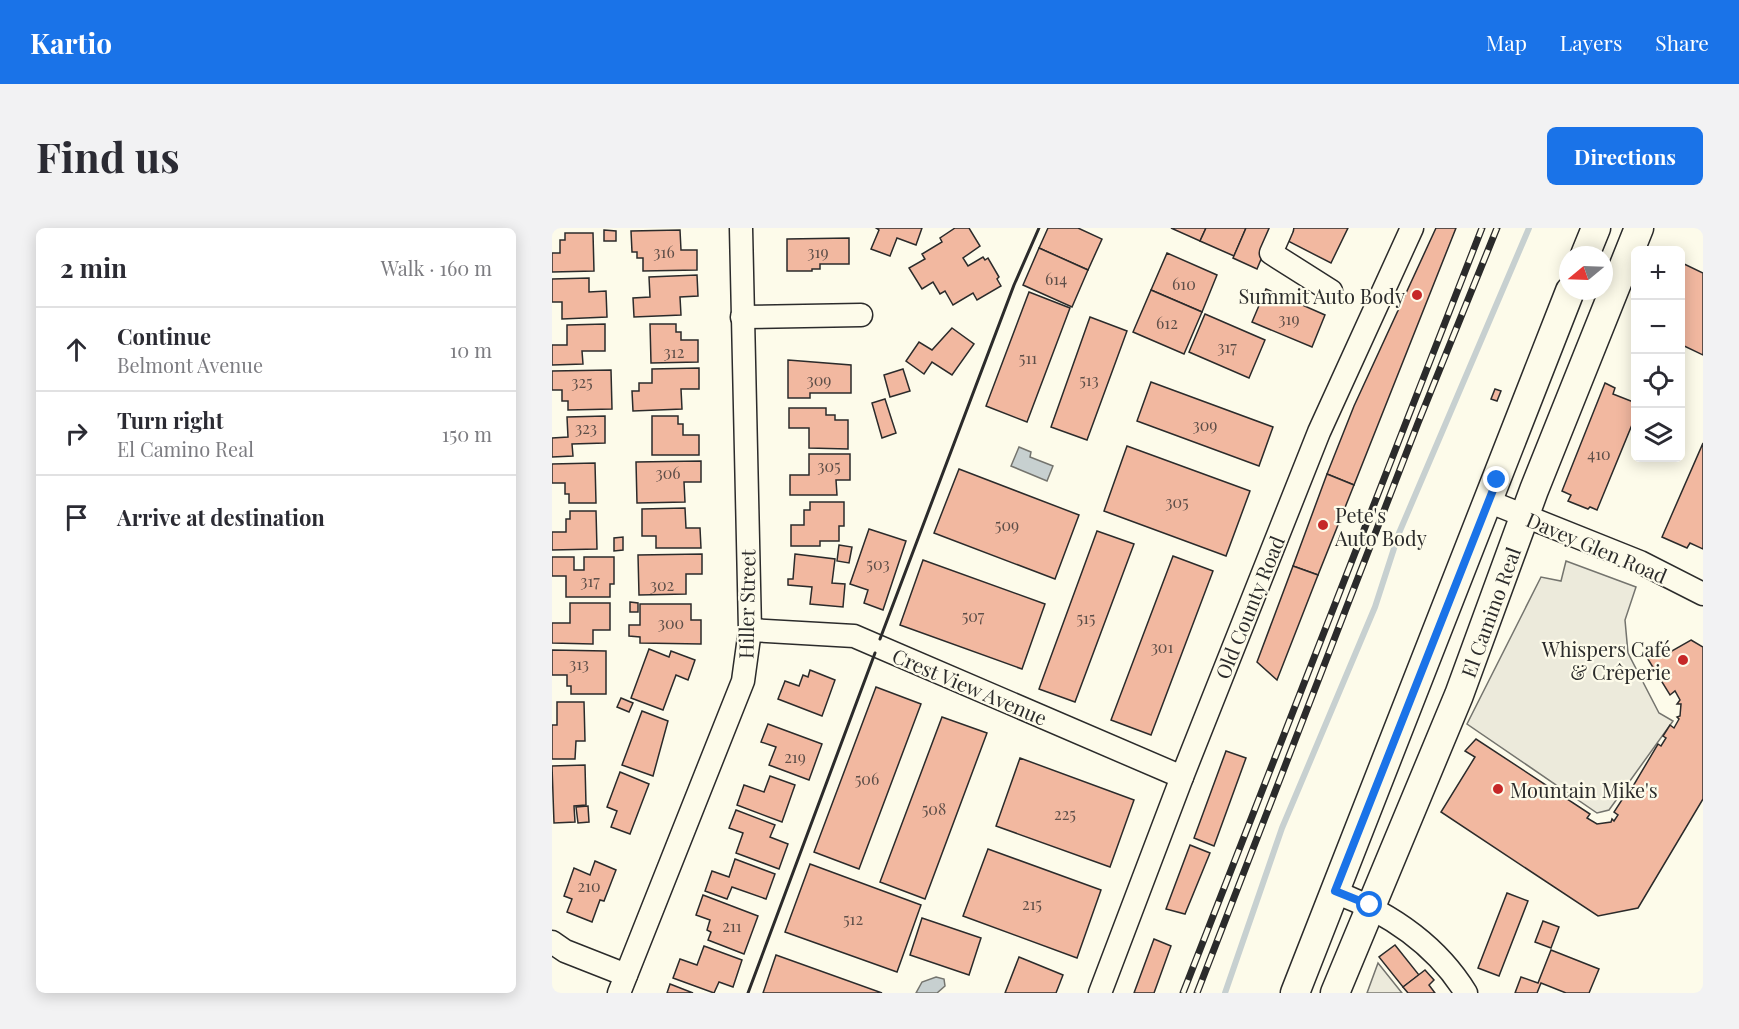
<!DOCTYPE html>
<html lang="en">
<head>
<meta charset="utf-8">
<style>
  :root { --surface:#fff; --page:#f2f2f3; --text:#2b2b33; --muted:#7c7c81; --line:#e1e1e2; --accent:#1a73e8 }
  body { margin:0; font-family:"Playfair Display",serif; background:var(--page); color:var(--text) }
  .controls { position:absolute; right:18px; top:18px; display:grid; overflow:hidden; border-radius:9px; box-shadow:0 3px 15px #0003 }
  .controls button { width:54px; height:54px; display:grid; place-items:center; padding:0; border:0; border-bottom:2px solid var(--line); background:var(--surface); color:var(--text); font:30px sans-serif }
  .compass { position:absolute; left:1007px; top:18px; width:54px; height:54px; border-radius:50%; background:var(--surface); box-shadow:0 3px 15px #0003; rotate:251deg }
  .stop { position:absolute; width:18px; height:18px; margin:-14px; border:4px solid #1a73e8; border-radius:50%; background:#fff }
  .stop.end { background:#1a73e8; border-color:#fff; box-shadow:0 2px 6px #0008 }
  .list { margin:0; padding:0; list-style:none }
  h2 { display:flex; justify-content:space-between; align-items:center; height:78px; margin:0; padding:0 24px; font-size:26px }
  h2 small { font-size:20px; font-weight:400; color:var(--muted) }
  .list li { display:grid; grid-template-columns:39px 1fr auto; gap:18px; align-items:center; box-sizing:border-box; height:84px; padding:0 24px; border-top:2px solid var(--line) }
  .list b { display:block; font-size:22px; white-space:nowrap }
  .list p { margin:0; font-size:20px; white-space:nowrap; color:var(--muted) }
  .list em { font-size:20px; font-style:normal; color:var(--muted) }
  .icon { flex:none; width:33px; height:33px; fill:none; stroke:currentColor; stroke-width:2; stroke-linecap:round; stroke-linejoin:round }
  .map { position:relative; flex:none; width:1151px; height:765px; overflow:hidden; border-radius:9px }
  header { display:flex; align-items:center; gap:36px; box-sizing:border-box; height:84px; padding:0 30px; background:var(--accent); color:#fff }
  header strong { font-size:28px }
  nav { display:flex; gap:33px; margin-inline-start:auto; font-size:21px }
  .intro { display:flex; align-items:center; justify-content:space-between; box-sizing:border-box; height:144px; padding:0 36px }
  h1 { margin:0; font-size:42px }
  .button { padding:15px 27px; border-radius:9px; background:var(--accent); color:#fff; font-size:21px; font-weight:700 }
  main { display:flex; gap:36px; padding:0 36px }
  aside { flex:1; background:var(--surface); border-radius:9px; box-shadow:0 3px 15px #0003 }
  .map>svg:first-child { display:block }
  .parking { fill:#eceadb; stroke:#74746e; stroke-width:1.5 }
  .water { fill:#c7d0d0; stroke:#74746e; stroke-width:1.5 }
  .lines { fill:none; stroke-linecap:round; stroke-linejoin:round }
  .stream { stroke:#c7d0d0; stroke-width:6 }
  .building { fill:#f2b8a0; stroke:#2b2b2b; stroke-width:1.5 }
  .minor-casing { stroke:#2b2b2b; stroke-width:25 }
  .major-casing { stroke:#2b2b2b; stroke-width:31 }
  .minor { stroke:#fdfbea; stroke-width:22 }
  .major { stroke:#fdfbea; stroke-width:28 }
  .rail-casing { stroke:#2b2b2b; stroke-width:7 }
  .rail { stroke:#fdfbea; stroke-width:4.5; stroke-dasharray:14; stroke-linecap:butt }
  .wall { stroke:#2b2b2b; stroke-width:3 }
  .route { stroke:#1a73e8; stroke-width:8 }
  .poi-dot { fill:#c62828; stroke:#fdfbea; stroke-width:2 }
  .labels { text-anchor:middle; dominant-baseline:central; stroke-width:4.5; stroke-linejoin:round; paint-order:stroke }
  .number-label { font-size:16px; fill:#5d4e48 }
  .poi-label { font-size:20px; fill:#2b2b2b; stroke:#fdfbea; text-anchor:end }
  .street-label { font-size:20px; fill:#2b2b2b; stroke:#fdfbea }
</style>
</head>
<body>
<header>
<strong>Kartio</strong>
<nav><a>Map</a><a>Layers</a><a>Share</a></nav>
</header>
<div class="intro"><h1>Find us</h1><a class="button">Directions</a></div>
<main>
<aside>
<h2>2 min<small>Walk · 160 m</small></h2>
<ul class="list">
<li><svg class="icon" aria-label="ahead" viewBox="0 0 24 24"><path d="M12 20V5M6 11l6-6 6 6"/></svg><div><b>Continue</b><p>Belmont Avenue</p></div><em>10 m</em></li>
<li><svg class="icon" aria-label="right" viewBox="0 0 24 24"><path d="M7 20v-9h11M14 6l5 5-5 5"/></svg><div><b>Turn right</b><p>El Camino Real</p></div><em>150 m</em></li>
<li><svg class="icon" aria-label="arrive" viewBox="0 0 24 24"><path d="M6 21V4h12l-3 4 3 4H6"/></svg><div><b>Arrive at destination</b></div></li>
</ul>
</aside>
<div class="map">
<svg width="1151" height="765" viewBox="0 0 1151 765">
  <rect width="100%" height="100%" fill="#fdfbea"/>
  <!-- parking -->
  <g class="parking">
    <polygon points="1014,333 1084,359 1073,392 1076,425 1107,485 1121,493 1057,582 1045,585 915,496 989,349 1009,353"/>
    <polygon points="826,735 850,765 815,765"/>
  </g>
  <!-- water -->
  <g class="water">
    <polygon points="467,219 479,224 478,229 501,238 495,253 459,238"/>
    <polygon points="384,749 392,751 393,758 385,765 364,765 370,754"/>
  </g>
  <g class="lines">
    <!-- stream -->
    <polyline class="stream" points="673,765 730,600 823,379 847,305 977,0"/>
  </g>
  <!-- building -->
  <g class="building">
    <polygon points="324,0 370,0 364,17 345,10 338,28 319,21 327,2"/>
    <polygon points="403,0 417,0 428,18 411,30 416,38 431,29 433,32 436,30 447,49 445,51 449,58 425,72 421,65 401,77 393,63 388,66 381,54 370,61 357,40 373,31 370,26 390,14 388,10"/>
    <polygon points="496,0 526,0 550,11 536,42 487,20"/>
    <polygon points="619,0 654,0 648,13"/>
    <polygon points="654,0 694,0 682,28 648,13"/>
    <polygon points="694,0 722,0 705,41 681,30"/>
    <polygon points="740,0 796,0 779,35 734,12"/>
    <polygon points="884,0 904,0 802,257 775,246 802,178"/>
    <polygon points="52,2 64,3 64,13 52,13"/>
    <polygon points="128,2 129,22 145,22 145,42 91,43 91,30 85,30 85,24 80,24 79,3"/>
    <polygon points="13,5 41,5 42,43 0,44 0,25 8,25 8,12 13,12"/>
    <polygon points="297,10 297,36 268,36 268,41 260,41 260,43 235,43 235,11"/>
    <polygon points="487,20 536,42 520,79 471,57"/>
    <polygon points="615,25 665,47 650,84 599,62"/>
    <polygon points="1128,34 1151,45 1151,127 1128,116"/>
    <polygon points="145,47 146,68 128,69 129,87 82,89 81,70 98,69 97,49"/>
    <polygon points="37,50 37,64 54,63 55,89 10,91 10,74 0,74 0,51"/>
    <polygon points="714,61 773,87 760,119 700,94"/>
    <polygon points="599,62 650,84 632,126 581,104"/>
    <polygon points="477,64 518,80 475,194 434,178"/>
    <polygon points="653,86 713,112 697,150 637,124"/>
    <polygon points="538,89 575,103 535,212 499,199"/>
    <polygon points="53,96 53,123 30,123 31,136 0,137 0,117 15,117 15,97"/>
    <polygon points="98,96 124,96 124,104 129,104 129,112 146,112 146,134 99,135"/>
    <polygon points="400,100 422,116 400,147 380,134 372,146 354,133 367,114 380,122"/>
    <polygon points="236,132 299,137 299,165 258,165 258,170 236,170"/>
    <polygon points="147,140 147,161 129,161 130,181 81,183 80,163 87,163 87,155 100,155 100,141"/>
    <polygon points="351,141 358,163 338,169 332,147"/>
    <polygon points="59,142 60,181 16,182 16,173 10,173 10,162 0,162 0,143"/>
    <polygon points="599,154 721,199 707,238 585,193"/>
    <polygon points="1053,155 1063,160 1061,166 1084,175 1084,187 1045,282 1038,279 1036,281 1016,273 1019,267 1010,263"/>
    <polygon points="943,161 949,163 945,173 939,171"/>
    <polygon points="333,171 344,205 330,210 320,175"/>
    <polygon points="237,180 274,180 274,187 283,187 283,192 296,192 296,221 257,220 257,200 237,200"/>
    <polygon points="53,188 53,215 20,216 21,228 0,229 0,210 16,209 15,189"/>
    <polygon points="100,188 126,188 126,196 131,196 131,207 147,207 147,227 100,227"/>
    <polygon points="1151,215 1151,321 1138,315 1135,320 1110,309"/>
    <polygon points="575,218 698,263 674,328 552,283"/>
    <polygon points="257,226 298,226 298,252 284,252 285,267 238,267 238,247 257,247"/>
    <polygon points="149,233 149,254 132,254 133,274 85,275 84,234"/>
    <polygon points="43,235 44,275 17,275 17,266 13,266 13,255 0,255 0,236"/>
    <polygon points="407,241 527,287 503,351 382,305"/>
    <polygon points="775,246 802,257 766,347 741,338"/>
    <polygon points="258,274 292,274 292,298 287,298 287,313 268,313 268,318 239,318 239,297 252,297 252,282 258,282"/>
    <polygon points="133,280 134,300 148,300 149,320 104,320 104,308 90,308 90,281"/>
    <polygon points="18,283 44,283 45,321 0,322 0,304 14,304 14,291 18,291"/>
    <polygon points="317,301 354,313 331,382 312,375 316,362 298,356"/>
    <polygon points="545,303 582,316 523,474 487,461"/>
    <polygon points="71,309 71,322 62,323 62,310"/>
    <polygon points="287,317 300,319 297,335 285,333"/>
    <polygon points="150,326 150,346 134,346 134,366 87,367 86,327"/>
    <polygon points="243,326 283,331 280,355 293,356 291,379 258,376 260,359 236,357 236,351 241,351"/>
    <polygon points="621,328 661,343 599,507 559,492"/>
    <polygon points="0,329 22,329 22,342 32,342 32,329 62,329 62,356 58,356 58,369 14,369 14,348 0,348"/>
    <polygon points="371,332 493,376 470,441 348,397"/>
    <polygon points="741,338 766,347 725,452 705,434"/>
    <polygon points="78,374 86,375 86,384 78,384"/>
    <polygon points="18,375 58,375 58,402 41,402 41,416 0,415 0,395 18,395"/>
    <polygon points="88,376 139,376 139,392 149,392 149,416 88,415 88,409 77,408 77,397 88,397"/>
    <polygon points="1139,412 1151,419 1151,571 1086,680 1046,688 889,584 923,529 913,523 924,511 1038,586 1035,590 1045,596 1059,594 1060,591 1062,593 1066,587 1062,584 1075,564 1077,565 1106,516 1109,518 1114,510 1111,508 1118,497 1122,500 1127,491 1125,489 1128,488 1129,476 1125,476 1128,472 1123,463 1118,467 1094,428 1104,422 1113,427"/>
    <polygon points="97,421 117,429 119,423 143,432 136,452 124,447 111,482 79,470"/>
    <polygon points="0,422 54,423 54,466 19,466 19,458 15,458 15,447 0,447"/>
    <polygon points="258,442 283,452 270,488 226,471 233,453 247,458 251,447 256,449"/>
    <polygon points="324,459 369,476 307,641 262,624"/>
    <polygon points="69,470 81,475 77,484 65,479"/>
    <polygon points="5,474 32,474 33,513 24,513 23,531 0,531 0,497 5,497"/>
    <polygon points="90,483 116,493 101,548 70,537"/>
    <polygon points="390,489 435,505 373,671 328,654"/>
    <polygon points="216,496 270,516 257,552 217,537 224,519 209,514"/>
    <polygon points="674,523 694,530 662,618 642,610"/>
    <polygon points="468,530 582,572 558,639 444,598"/>
    <polygon points="33,537 34,577 22,578 23,594 2,595 0,538"/>
    <polygon points="68,544 97,556 78,606 59,599 65,583 55,579"/>
    <polygon points="218,548 243,557 230,594 185,577 192,557 212,564"/>
    <polygon points="36,578 37,594 26,595 24,579"/>
    <polygon points="184,582 223,597 218,609 236,616 227,641 184,625 191,605 177,600"/>
    <polygon points="638,617 658,625 633,686 614,681"/>
    <polygon points="436,621 549,662 525,730 411,688"/>
    <polygon points="183,631 223,646 214,671 180,659 175,671 153,663 160,643 177,649"/>
    <polygon points="43,633 64,642 52,673 48,672 40,694 15,684 20,671 12,668 22,640 38,647"/>
    <polygon points="258,636 369,677 345,744 233,704"/>
    <polygon points="955,665 976,673 947,748 926,740"/>
    <polygon points="151,667 206,688 192,726 156,712 159,704 155,702 158,692 144,687"/>
    <polygon points="370,690 429,710 417,747 358,727"/>
    <polygon points="991,693 1007,699 999,720 983,714"/>
    <polygon points="602,711 619,718 602,765 582,765"/>
    <polygon points="843,717 867,747 851,759 827,729"/>
    <polygon points="152,718 190,732 181,759 167,754 162,765 121,750 128,731 145,737"/>
    <polygon points="999,722 1047,741 1037,765 1014,765 989,755 985,765 963,765 969,749 986,755"/>
    <polygon points="224,727 330,765 211,765"/>
    <polygon points="467,729 511,747 504,765 453,765"/>
    <polygon points="873,742 882,752 877,757 883,765 856,765 851,759"/>
    <polygon points="118,756 141,765 115,765"/>
  </g>
  <g class="lines">
    <!-- minor casing -->
    <g class="minor-casing">
      <g id="minor">
        <polyline points="730,0 719,25 779,63"/>
        <polyline points="190,89 309,87"/>
        <polyline points="938,274 1088,334 1151,366"/>
        <polyline points="198,402 302,408 630,549"/>
        <path d="M783 664C835 684 884 716 914 765"/>
        <polyline points="0,714 13,723 74,747"/>
        <polyline points="67,765 191,453 198,402 189,0"/>
        <polyline points="548,765 630,549 767,204 860,0"/>
      </g>
    </g>
    <!-- major casing -->
    <g class="major-casing">
      <g id="major">
        <polyline points="1033,27 1044,0"/>
        <polyline points="743,765 1018,63"/>
        <polyline points="783,765 907,467 982,262 1087,0"/>
      </g>
    </g>
    <!-- minor -->
    <use href="#minor" class="minor"/>
    <!-- major -->
    <use href="#major" class="major"/>
    <!-- rail casing -->
    <g class="rail-casing">
      <g id="rail">
        <polyline points="631,765 930,0"/>
        <polyline points="645,765 866,195 945,0"/>
      </g>
    </g>
    <!-- rail -->
    <use href="#rail" class="rail"/>
    <!-- wall -->
    <g class="wall">
      <polyline points="328,411 462,57 487,0"/>
      <polyline points="196,765 323,425"/>
    </g>
  </g>
  <g class="lines">
    <!-- route -->
    <polyline class="route" points="818,677 783,663 945,252"/>
  </g>
  <!-- markers -->
  <g class="poi-dot">
    <circle cx="865" cy="67" r="6"/>
    <circle cx="771" cy="297" r="6"/>
    <circle cx="1131" cy="432" r="6"/>
    <circle cx="946" cy="561" r="6"/>
  </g>
  <g class="labels">
    <!-- number labels -->
    <g class="number-label">
      <text x="112" y="23">316</text>
      <text x="266" y="23">319</text>
      <text x="504" y="50">614</text>
      <text x="632" y="55">610</text>
      <text x="737" y="90">319</text>
      <text x="615" y="94">612</text>
      <text x="675" y="118">317</text>
      <text x="122" y="123">312</text>
      <text x="476" y="129">511</text>
      <text x="267" y="151">309</text>
      <text x="537" y="151">513</text>
      <text x="30" y="153">325</text>
      <text x="653" y="196">309</text>
      <text x="34" y="199">323</text>
      <text x="1047" y="225">410</text>
      <text x="277" y="237">305</text>
      <text x="116" y="244">306</text>
      <text x="625" y="273">305</text>
      <text x="455" y="296">509</text>
      <text x="326" y="335">503</text>
      <text x="38" y="352">317</text>
      <text x="110" y="356">302</text>
      <text x="421" y="387">507</text>
      <text x="534" y="389">515</text>
      <text x="119" y="394">300</text>
      <text x="610" y="418">301</text>
      <text x="27" y="435">313</text>
      <text x="243" y="528">219</text>
      <text x="315" y="550">506</text>
      <text x="382" y="580">508</text>
      <text x="513" y="585">225</text>
      <text x="37" y="657">210</text>
      <text x="480" y="675">215</text>
      <text x="301" y="690">512</text>
      <text x="180" y="697">211</text>
    </g>
    <!-- poi labels -->
    <g class="poi-label">
      <text x="853" y="67">Summit Auto Body</text>
      <text x="783" y="286" text-anchor="start">Pete's<tspan x="783" dy="23">Auto Body</tspan></text>
      <text x="1119" y="420">Whispers Café<tspan x="1119" dy="23">&amp; Crêperie</tspan></text>
      <text x="958" y="561" text-anchor="start">Mountain Mike's</text>
    </g>
    <!-- street labels -->
    <g class="street-label">
      <text transform="translate(1045 319) rotate(23)">Davey Glen Road</text>
      <text transform="translate(194 376) rotate(-89)">Hiller Street</text>
      <text transform="translate(697 379) rotate(-68)">Old County Road</text>
      <text transform="translate(938 384) rotate(-70)">El Camino Real</text>
      <text transform="translate(418 458) rotate(23)">Crest View Avenue</text>
    </g>
  </g>
</svg>
<div class="controls">
<button>+</button>
<button>−</button>
<button><svg class="icon" aria-label="locate" viewBox="0 0 24 24"><circle cx="12" cy="12" r="6"/><path d="M12 2v4M12 18v4M2 12h4M18 12h4"/></svg></button>
<button><svg class="icon" aria-label="layers" viewBox="0 0 24 24"><path d="M12 4l9 5-9 5-9-5zM3 14l9 5 9-5"/></svg></button>
</div>
<svg class="compass" viewBox="-18 -18 36 36"><path d="M0-13l5 13h-10z" fill="#e53935"/><path d="M0 13l5-13h-10z" fill="#7c7c81"/></svg>
<div class="stop" style="left:818px;top:677px"></div>
<div class="stop end" style="left:945px;top:252px"></div>
</div>
</main>
</body>
</html>
